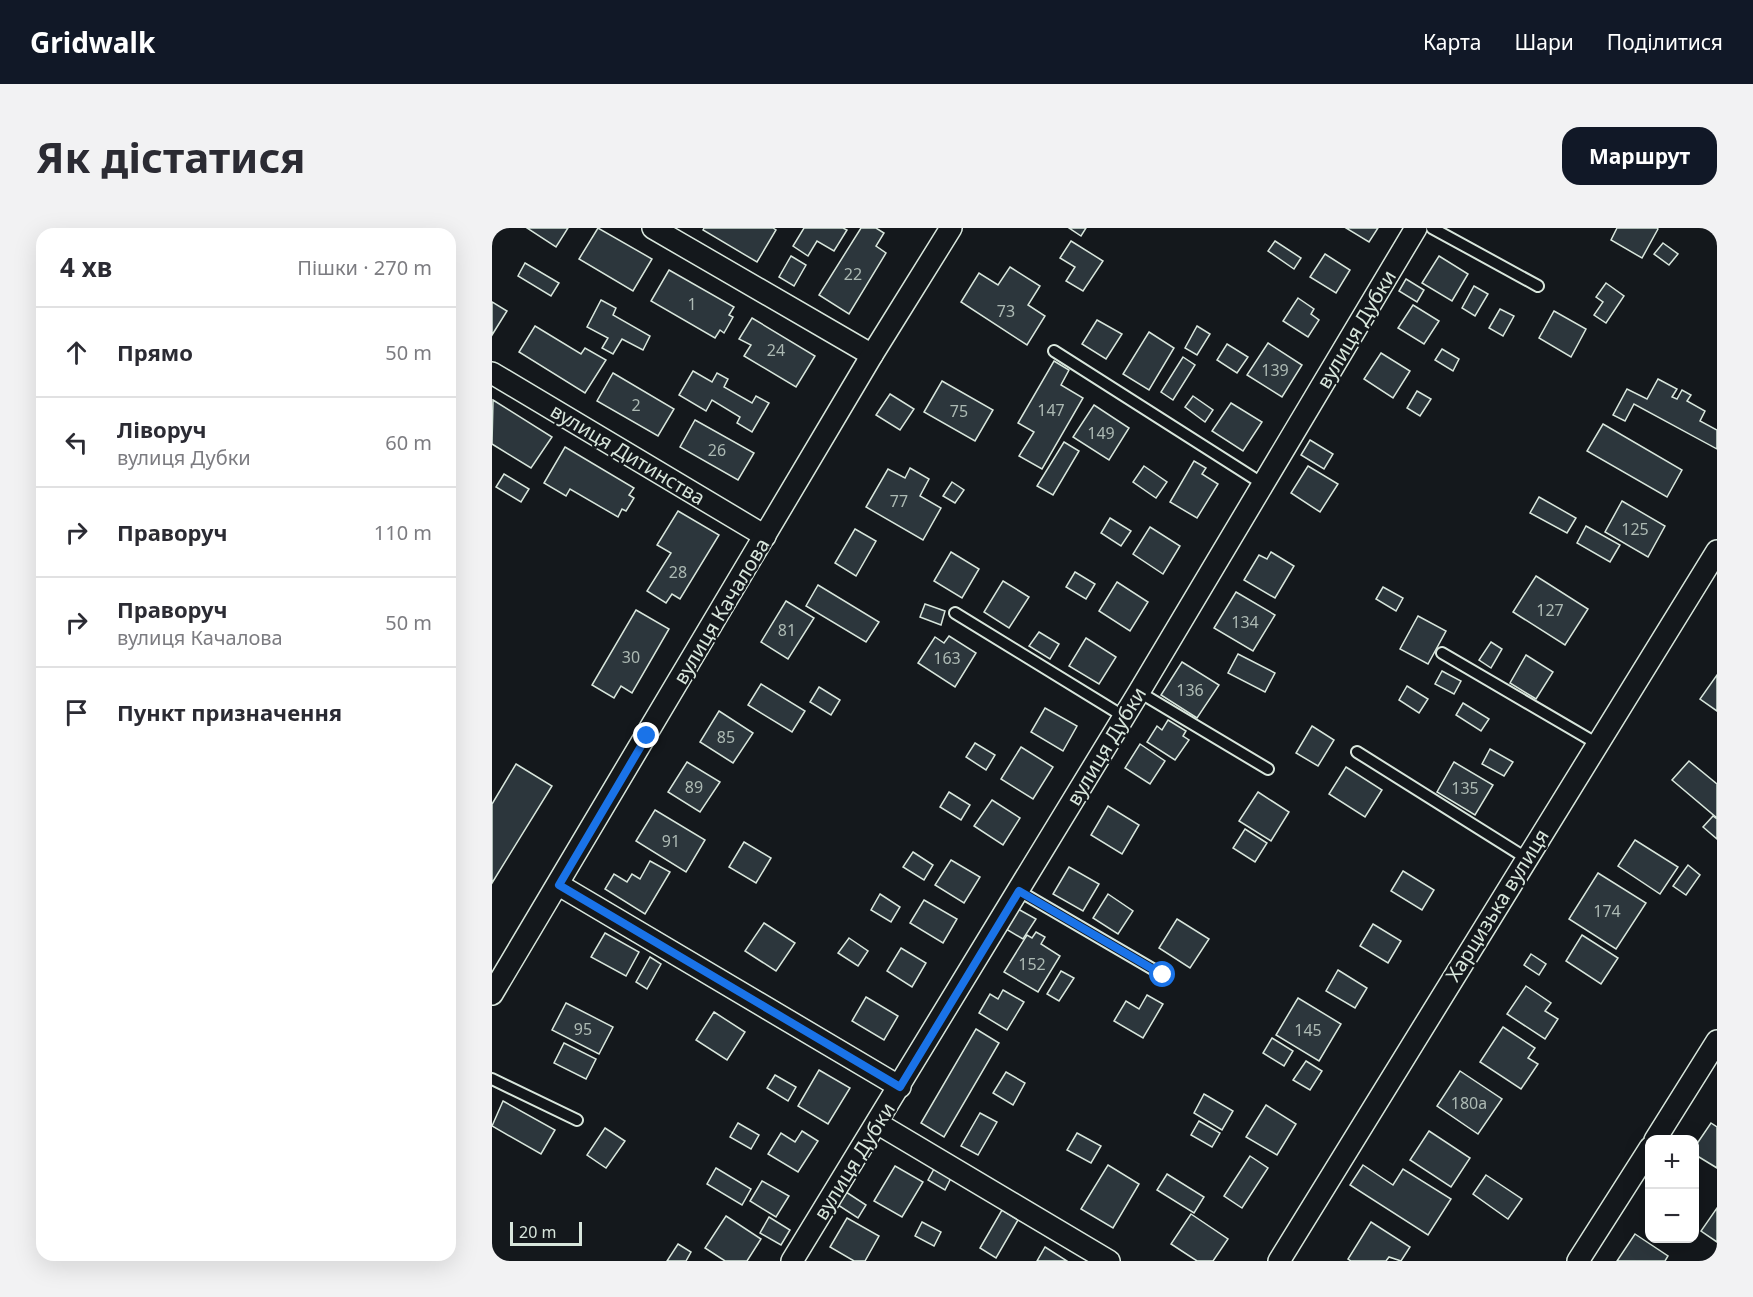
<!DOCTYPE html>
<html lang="uk">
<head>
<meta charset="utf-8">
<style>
  :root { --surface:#fff; --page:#f2f2f3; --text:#2b2b33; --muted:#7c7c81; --line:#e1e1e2; --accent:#111827 }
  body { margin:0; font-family:"Noto Sans",sans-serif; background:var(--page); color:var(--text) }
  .controls { position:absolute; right:18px; bottom:18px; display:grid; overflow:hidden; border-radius:12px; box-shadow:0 6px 24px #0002 }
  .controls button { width:54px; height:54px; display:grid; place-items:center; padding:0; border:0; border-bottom:2px solid var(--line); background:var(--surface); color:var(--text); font:30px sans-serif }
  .scale { position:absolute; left:18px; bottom:15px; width:72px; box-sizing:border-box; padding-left:6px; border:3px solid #d8e6dc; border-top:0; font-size:16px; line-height:21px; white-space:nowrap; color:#d8e6dc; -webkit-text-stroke:4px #14181c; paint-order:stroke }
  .stop { position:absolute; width:18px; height:18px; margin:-14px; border:4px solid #1a73e8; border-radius:50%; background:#fff }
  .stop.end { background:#1a73e8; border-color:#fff; box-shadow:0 2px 6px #0008 }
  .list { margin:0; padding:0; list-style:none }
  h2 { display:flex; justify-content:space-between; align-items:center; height:78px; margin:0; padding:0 24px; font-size:26px }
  h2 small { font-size:20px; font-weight:400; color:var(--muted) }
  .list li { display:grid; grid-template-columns:39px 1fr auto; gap:18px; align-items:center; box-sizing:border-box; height:90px; padding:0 24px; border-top:2px solid var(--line) }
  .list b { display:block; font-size:22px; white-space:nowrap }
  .list p { margin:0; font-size:20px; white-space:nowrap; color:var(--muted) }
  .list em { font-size:20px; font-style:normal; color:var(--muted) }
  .icon { flex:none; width:33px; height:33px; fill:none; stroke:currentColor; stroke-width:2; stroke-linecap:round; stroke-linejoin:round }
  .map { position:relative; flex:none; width:1225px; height:1033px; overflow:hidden; border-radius:18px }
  header { display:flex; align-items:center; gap:36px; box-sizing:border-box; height:84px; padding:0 30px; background:var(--accent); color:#fff }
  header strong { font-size:28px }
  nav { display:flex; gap:33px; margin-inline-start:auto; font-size:21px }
  .intro { display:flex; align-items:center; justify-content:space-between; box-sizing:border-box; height:144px; padding:0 36px }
  h1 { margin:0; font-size:42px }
  .button { padding:15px 27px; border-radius:18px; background:var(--accent); color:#fff; font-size:21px; font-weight:700 }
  main { display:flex; gap:36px; padding:0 36px }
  aside { flex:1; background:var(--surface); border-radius:18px; box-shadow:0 6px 24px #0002 }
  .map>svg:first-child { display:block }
  .building { fill:#2c363c; stroke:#d8e6dc; stroke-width:1.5 }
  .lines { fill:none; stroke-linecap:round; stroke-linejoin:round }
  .lane-casing { stroke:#d8e6dc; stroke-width:14 }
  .street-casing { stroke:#d8e6dc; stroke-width:24 }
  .lane { stroke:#14181c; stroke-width:10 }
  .street { stroke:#14181c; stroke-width:21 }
  .route { stroke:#1a73e8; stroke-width:8 }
  .labels { text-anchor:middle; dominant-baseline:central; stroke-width:4.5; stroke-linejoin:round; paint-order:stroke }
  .number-label { font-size:16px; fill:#adbab4 }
  .street-label { font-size:20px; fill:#d8e6dc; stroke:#14181c }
</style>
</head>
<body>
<header>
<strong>Gridwalk</strong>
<nav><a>Карта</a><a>Шари</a><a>Поділитися</a></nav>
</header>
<div class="intro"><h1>Як дістатися</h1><a class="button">Маршрут</a></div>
<main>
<aside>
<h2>4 хв<small>Пішки · 270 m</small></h2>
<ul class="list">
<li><svg class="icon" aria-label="ahead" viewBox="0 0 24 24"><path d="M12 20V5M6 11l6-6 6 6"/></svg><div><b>Прямо</b></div><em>50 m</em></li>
<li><svg class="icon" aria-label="left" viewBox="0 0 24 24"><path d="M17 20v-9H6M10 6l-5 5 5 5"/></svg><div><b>Ліворуч</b><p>вулиця Дубки</p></div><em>60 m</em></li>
<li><svg class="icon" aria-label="right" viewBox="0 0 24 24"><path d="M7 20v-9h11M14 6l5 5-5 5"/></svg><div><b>Праворуч</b></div><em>110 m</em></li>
<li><svg class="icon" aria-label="right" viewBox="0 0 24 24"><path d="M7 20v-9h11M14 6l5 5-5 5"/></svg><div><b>Праворуч</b><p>вулиця Качалова</p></div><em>50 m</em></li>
<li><svg class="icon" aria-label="arrive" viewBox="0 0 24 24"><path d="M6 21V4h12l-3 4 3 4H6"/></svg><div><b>Пункт призначення</b></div></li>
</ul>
</aside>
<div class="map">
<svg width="1225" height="1033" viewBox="0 0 1225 1033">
  <rect width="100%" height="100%" fill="#14181c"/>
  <!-- building -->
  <g class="building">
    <polygon points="35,0 76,0 64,19"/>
    <polygon points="106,0 160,31 141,63 87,31"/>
    <polygon points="212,0 281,0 284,2 265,34 211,2"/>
    <polygon points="312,0 351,0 355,2 342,23 325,13 316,28 301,18"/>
    <polygon points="369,0 384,0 392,5 384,18 394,25 357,86 327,67"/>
    <polygon points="577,0 594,0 589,8"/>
    <polygon points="854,0 886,0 877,14"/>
    <polygon points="1125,0 1165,0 1166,1 1150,30 1119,12"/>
    <polygon points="579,13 611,33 591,63 574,53 583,39 568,30"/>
    <polygon points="783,13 809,30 802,41 776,23"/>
    <polygon points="1171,15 1186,26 1177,37 1162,26"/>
    <polygon points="833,26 858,42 844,65 818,49"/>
    <polygon points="299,28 314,37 302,58 287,49"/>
    <polygon points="947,28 976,46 960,73 930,55"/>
    <polygon points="33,35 67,55 59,68 26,48"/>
    <polygon points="518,39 548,58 536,77 553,88 535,117 469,74 487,45 506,57"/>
    <polygon points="177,42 242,79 237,87 241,89 232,105 228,102 223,110 159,73"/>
    <polygon points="914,51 932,62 925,74 907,63"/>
    <polygon points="1114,55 1132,68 1114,95 1102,87 1111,74 1104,69"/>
    <polygon points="982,58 996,66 983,88 970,80"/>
    <polygon points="806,70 822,81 819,86 827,92 816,109 791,93"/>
    <polygon points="109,72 124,80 121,87 158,108 151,122 130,111 121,126 110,120 116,110 95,99"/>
    <polygon points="0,74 15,83 0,107"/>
    <polygon points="921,77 947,93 932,116 906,100"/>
    <polygon points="1008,81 1022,88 1011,108 997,100"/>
    <polygon points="1062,83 1094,101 1079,129 1047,110"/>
    <polygon points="260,90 323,128 304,159 252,128 259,117 247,111"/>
    <polygon points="605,92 630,106 614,131 590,116"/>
    <polygon points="43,98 89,126 93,120 114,132 93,165 27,124"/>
    <polygon points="705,98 718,106 705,127 693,120"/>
    <polygon points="657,104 682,120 657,162 631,146"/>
    <polygon points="776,115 810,137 790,169 755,147"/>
    <polygon points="735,116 756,129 745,145 725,132"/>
    <polygon points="950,121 967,131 961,143 943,132"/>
    <polygon points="889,125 918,143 901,170 872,151"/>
    <polygon points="691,129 703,137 681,172 669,164"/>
    <polygon points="562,133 577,142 569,157 591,170 550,241 527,228 542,204 526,195"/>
    <polygon points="201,143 220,154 225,145 236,151 232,159 260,175 264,168 277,175 260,204 245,195 248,189 220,172 214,183 187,167"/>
    <polygon points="121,145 182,181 166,208 105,173"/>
    <polygon points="1166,151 1185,161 1180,169 1185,171 1190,162 1199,167 1195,173 1213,183 1208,193 1225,202 1225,221 1142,176 1133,193 1121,187 1135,161 1155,171"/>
    <polygon points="450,153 501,182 483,213 432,184"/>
    <polygon points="925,163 939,171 928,188 915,180"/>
    <polygon points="398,166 422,181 408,202 384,187"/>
    <polygon points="701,168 721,182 713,194 693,179"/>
    <polygon points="1,172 60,209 39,240 0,216"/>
    <polygon points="739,175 770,194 751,223 720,203"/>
    <polygon points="602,177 637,200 617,232 581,209"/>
    <polygon points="203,192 262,225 246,252 188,219"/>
    <polygon points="1111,196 1190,242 1175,269 1095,223"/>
    <polygon points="818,212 841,226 832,241 809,227"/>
    <polygon points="572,214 587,223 561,267 545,258"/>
    <polygon points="73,219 142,260 137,267 142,270 134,283 130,281 126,289 78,261 74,268 52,255"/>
    <polygon points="702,233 714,240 710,246 726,256 705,290 678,274"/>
    <polygon points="652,238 675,254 664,270 641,254"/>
    <polygon points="816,238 846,256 828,284 799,265"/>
    <polygon points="418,240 437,251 428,268 449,280 431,312 374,279 396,241 413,250"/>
    <polygon points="12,246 37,261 29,274 4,259"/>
    <polygon points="460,254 472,262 463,275 451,268"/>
    <polygon points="1047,269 1084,290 1075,305 1038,285"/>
    <polygon points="1130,273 1173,298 1156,329 1113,304"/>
    <polygon points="186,283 227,307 188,371 180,366 174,375 155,363 179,325 165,317"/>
    <polygon points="618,290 639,303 629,318 609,305"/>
    <polygon points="1094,298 1128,317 1118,334 1085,315"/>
    <polygon points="658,299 688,318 671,346 641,326"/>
    <polygon points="363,301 384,313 364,348 343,335"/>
    <polygon points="459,324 487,341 470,370 442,353"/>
    <polygon points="779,324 802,338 783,370 752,352 767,327 775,331"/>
    <polygon points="583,344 603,356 594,371 574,359"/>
    <polygon points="1044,348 1096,381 1073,417 1021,384"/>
    <polygon points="511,353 537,369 517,400 492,384"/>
    <polygon points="625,354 656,374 638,403 607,383"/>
    <polygon points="326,357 387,394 374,414 314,378"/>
    <polygon points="891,359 911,370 904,383 884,371"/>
    <polygon points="744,364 783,387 761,423 722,400"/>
    <polygon points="294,373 322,390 296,431 269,414"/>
    <polygon points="433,376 453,383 449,397 428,389"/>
    <polygon points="144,382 177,401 140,465 129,458 122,470 100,457"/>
    <polygon points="926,388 954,403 936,436 908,421"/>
    <polygon points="547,404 567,416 558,431 537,418"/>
    <polygon points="457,408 484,425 463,459 426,435 443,409 452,415"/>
    <polygon points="594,410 624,429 607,456 577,438"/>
    <polygon points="999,414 1010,421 999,440 987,432"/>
    <polygon points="746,426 783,445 773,464 736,445"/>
    <polygon points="1034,427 1061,444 1044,471 1018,455"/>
    <polygon points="690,434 727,457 705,490 669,467"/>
    <polygon points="950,443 969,453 962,466 943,456"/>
    <polygon points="1225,447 1225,483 1208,471"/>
    <polygon points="269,456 313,483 300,504 256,477"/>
    <polygon points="915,458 936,471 927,485 907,472"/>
    <polygon points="327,459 348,472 339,487 318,474"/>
    <polygon points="971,475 997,491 989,503 964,487"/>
    <polygon points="553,480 585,498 571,523 539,504"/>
    <polygon points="227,483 261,505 241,535 208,514"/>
    <polygon points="676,492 694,503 691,508 697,512 683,532 655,514 665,498 670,502"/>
    <polygon points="820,498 842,512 826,538 804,525"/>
    <polygon points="483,515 503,527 494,542 474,529"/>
    <polygon points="648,516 673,533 658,556 633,540"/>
    <polygon points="529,519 561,539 541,571 509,551"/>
    <polygon points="998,521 1021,534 1012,548 990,536"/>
    <polygon points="1197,533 1225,556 1225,590 1180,552"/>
    <polygon points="195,534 228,554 208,584 176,564"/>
    <polygon points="962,534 1001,557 983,587 945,564"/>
    <polygon points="24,536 60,558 0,655 0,576"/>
    <polygon points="854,539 890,562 873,589 837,566"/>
    <polygon points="457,564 478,577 469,592 448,579"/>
    <polygon points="766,564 797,584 779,613 747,593"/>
    <polygon points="500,572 528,590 511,617 482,598"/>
    <polygon points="616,578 647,597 630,626 599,607"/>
    <polygon points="163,582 213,612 194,644 144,613"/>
    <polygon points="1221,588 1225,591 1225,611 1211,599"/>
    <polygon points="753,601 775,615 763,634 741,620"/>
    <polygon points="1143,612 1186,639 1168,666 1126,638"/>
    <polygon points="252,614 279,630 264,655 237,639"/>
    <polygon points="421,624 441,637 432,652 411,639"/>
    <polygon points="459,632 488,649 472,675 443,657"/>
    <polygon points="158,633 178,644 153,686 113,661 122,646 135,654 140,646 148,651"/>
    <polygon points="1196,637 1208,647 1194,667 1181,658"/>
    <polygon points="577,639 607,656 591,683 561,666"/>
    <polygon points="911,643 942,662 930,682 899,663"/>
    <polygon points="1106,645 1154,675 1124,721 1077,691"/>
    <polygon points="388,666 408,679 399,694 379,682"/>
    <polygon points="616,666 641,683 626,706 601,690"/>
    <polygon points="432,672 465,691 451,715 418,695"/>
    <polygon points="526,681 544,691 531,711 514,701"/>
    <polygon points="685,691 717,711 698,740 667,720"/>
    <polygon points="272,695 303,715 284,743 253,723"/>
    <polygon points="881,696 909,713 896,735 868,718"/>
    <polygon points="544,704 553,709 549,716 568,728 546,764 512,744 535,707 540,710"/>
    <polygon points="113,705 147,724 134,748 99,729"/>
    <polygon points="1090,707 1126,730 1109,756 1074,733"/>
    <polygon points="357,710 376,723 366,738 346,725"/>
    <polygon points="409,720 434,735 420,759 395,743"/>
    <polygon points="1039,726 1054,736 1047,747 1032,737"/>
    <polygon points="158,729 169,736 155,761 144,754"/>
    <polygon points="846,742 875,760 863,780 834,763"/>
    <polygon points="569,743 582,750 567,773 555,766"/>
    <polygon points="1034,758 1059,775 1053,783 1066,791 1053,811 1015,786"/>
    <polygon points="511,762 532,774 515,802 487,785 498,766 506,771"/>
    <polygon points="655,767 671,776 651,810 622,793 634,773 647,781"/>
    <polygon points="374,769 406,788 392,812 360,793"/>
    <polygon points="806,770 849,796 827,833 784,807"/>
    <polygon points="74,775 121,799 107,826 60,802"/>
    <polygon points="222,784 253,804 235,832 204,812"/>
    <polygon points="1011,799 1043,820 1036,830 1046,836 1029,861 988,834"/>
    <polygon points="484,801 507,815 452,909 429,895"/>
    <polygon points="780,810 801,823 792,838 771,825"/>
    <polygon points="72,815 104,831 94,851 62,835"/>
    <polygon points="814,833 830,843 818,862 801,852"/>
    <polygon points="327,842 358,860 336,896 306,878"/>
    <polygon points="968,843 1010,871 986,906 945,878"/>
    <polygon points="514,844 533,855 521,877 501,865"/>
    <polygon points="283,847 304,859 296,873 275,860"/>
    <polygon points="712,866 741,883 730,902 702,885"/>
    <polygon points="11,873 63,902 49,926 0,898"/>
    <polygon points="774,877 804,896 785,927 754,909"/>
    <polygon points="488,885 505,894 486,927 469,918"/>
    <polygon points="707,893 728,905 720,919 699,907"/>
    <polygon points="246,895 267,907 259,921 238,909"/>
    <polygon points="1219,895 1225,899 1225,940 1202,926 1202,920"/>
    <polygon points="113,900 133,913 114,940 95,927"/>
    <polygon points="310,903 326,913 306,944 276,926 289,905 303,914"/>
    <polygon points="937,903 978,930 959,959 918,932"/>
    <polygon points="585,905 609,918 599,935 575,922"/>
    <polygon points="758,928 776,940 750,980 732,968"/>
    <polygon points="616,937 647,956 621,1000 589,981"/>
    <polygon points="871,937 901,957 911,941 959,971 936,1007 858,957"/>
    <polygon points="403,938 431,954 410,989 382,973"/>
    <polygon points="224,940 259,961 250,977 215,956"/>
    <polygon points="442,941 459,950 453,962 436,952"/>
    <polygon points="675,946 712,969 702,985 665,962"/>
    <polygon points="994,947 1030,971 1016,991 981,966"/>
    <polygon points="270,953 297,968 284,989 258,973"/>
    <polygon points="354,964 374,977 366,990 346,977"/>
    <polygon points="1225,980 1225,1014 1209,1003"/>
    <polygon points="510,982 526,992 504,1030 488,1020"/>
    <polygon points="699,986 736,1011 721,1033 705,1033 679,1016"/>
    <polygon points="234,988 269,1011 255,1033 233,1033 213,1020"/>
    <polygon points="277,989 298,1002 289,1017 268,1005"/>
    <polygon points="355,990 387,1008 373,1033 362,1033 338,1019"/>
    <polygon points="430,994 449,1004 442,1018 423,1008"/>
    <polygon points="879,994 918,1019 909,1033 897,1029 894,1033 859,1033 856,1031"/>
    <polygon points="1143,1006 1176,1028 1173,1033 1125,1033"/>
    <polygon points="186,1016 199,1024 194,1033 175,1033"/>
    <polygon points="553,1019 575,1033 545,1033"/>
  </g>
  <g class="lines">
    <!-- lane casing -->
    <g class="lane-casing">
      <g id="lane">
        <polyline points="940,0 1046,58"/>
        <polyline points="562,123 771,256"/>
        <polyline points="463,385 631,488"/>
        <polyline points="950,425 1104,515"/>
        <polyline points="647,464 776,541"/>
        <polyline points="865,524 1034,630"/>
        <polyline points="527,663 671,747"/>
        <polyline points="0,851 85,892"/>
      </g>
    </g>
    <!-- street casing -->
    <g class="street-casing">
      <g id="street">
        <polyline points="161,0 380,127"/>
        <polyline points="0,145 273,308"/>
        <polyline points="67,657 408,859"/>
        <polyline points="0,766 380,127 459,0"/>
        <polyline points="385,895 617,1033"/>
        <polyline points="1163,912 1225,813"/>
        <polyline points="300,1033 647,464 924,0"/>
        <polyline points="787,1033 1225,323"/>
        <polyline points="1086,1033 1158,920"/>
      </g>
    </g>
    <!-- lane -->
    <use href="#lane" class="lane"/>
    <!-- street -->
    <use href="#street" class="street"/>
  </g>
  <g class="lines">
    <!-- route -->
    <polyline class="route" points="155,508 67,657 408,859 527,663 671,747"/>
  </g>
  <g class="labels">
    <!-- number labels -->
    <g class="number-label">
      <text x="361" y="46">22</text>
      <text x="200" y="76">1</text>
      <text x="514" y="83">73</text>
      <text x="284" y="122">24</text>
      <text x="783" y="142">139</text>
      <text x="144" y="177">2</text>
      <text x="559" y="182">147</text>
      <text x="467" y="183">75</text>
      <text x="609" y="205">149</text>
      <text x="225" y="222">26</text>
      <text x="407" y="273">77</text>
      <text x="1143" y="301">125</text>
      <text x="186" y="344">28</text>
      <text x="1058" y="382">127</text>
      <text x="753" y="394">134</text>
      <text x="295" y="402">81</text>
      <text x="139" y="429">30</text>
      <text x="455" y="430">163</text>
      <text x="698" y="462">136</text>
      <text x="234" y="509">85</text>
      <text x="202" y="559">89</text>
      <text x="973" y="560">135</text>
      <text x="179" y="613">91</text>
      <text x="1115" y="683">174</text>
      <text x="540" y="736">152</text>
      <text x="91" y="801">95</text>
      <text x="816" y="802">145</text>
      <text x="977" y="875">180а</text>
    </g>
    <!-- street labels -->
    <g class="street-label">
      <text transform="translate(864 101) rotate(-59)">вулиця Дубки</text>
      <text transform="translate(136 226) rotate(31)">вулиця Дитинства</text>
      <text transform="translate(229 383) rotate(-59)">вулиця Качалова</text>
      <text transform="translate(614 518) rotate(-59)">вулиця Дубки</text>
      <text transform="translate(1005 677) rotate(-58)">Харцизька вулиця</text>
      <text transform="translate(362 933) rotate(-58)">вулиця Дубки</text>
    </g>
  </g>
</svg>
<div class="controls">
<button>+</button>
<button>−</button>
</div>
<div class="scale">20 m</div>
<div class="stop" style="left:671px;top:747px"></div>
<div class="stop end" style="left:155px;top:508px"></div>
</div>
</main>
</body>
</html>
